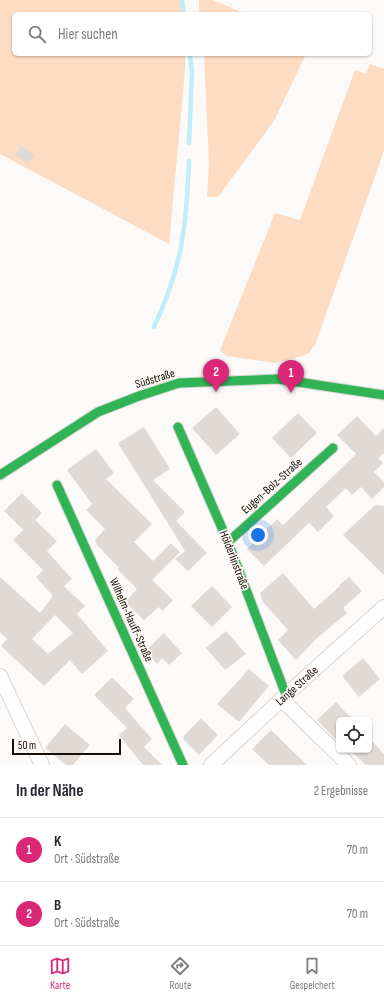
<!DOCTYPE html>
<html lang="de">
<head>
<meta charset="utf-8">
<style>
  :root { --surface:#fff; --page:#f2f2f3; --text:#2b2b33; --muted:#7c7c81; --line:#e1e1e2; --accent:#db2777 }
  body { margin:0; font-family:"Sofia Sans Condensed",sans-serif; background:var(--page); color:var(--text) }
  .controls { position:absolute; right:12px; bottom:12px; display:grid; overflow:hidden; border-radius:6px; box-shadow:0 1px 3px #0004 }
  .controls button { width:36px; height:36px; display:grid; place-items:center; padding:0; border:0; border-bottom:1px solid var(--line); background:var(--surface); color:var(--text); font:20px sans-serif }
  .scale { position:absolute; left:12px; bottom:10px; width:109px; box-sizing:border-box; padding-left:4px; border:2px solid #160e08; border-top:0; font-size:11px; line-height:14px; white-space:nowrap; color:#160e08; -webkit-text-stroke:3px #fef9f6; paint-order:stroke }
  .you { position:absolute; left:258px; top:535px; width:14px; height:14px; margin:-10px; border:3px solid #fff; border-radius:50%; background:#1a73e8; box-shadow:0 0 0 6px #1a73e833 }
  .badge { display:grid; place-items:center; width:26px; height:26px; border-radius:50%; background:var(--accent); color:#fff; font-size:13px; font-weight:700 }
  .pin { position:absolute; translate:-50% -33px; filter:drop-shadow(0 1px 2px #0008) }
  .pin::after { content:''; position:absolute; top:21px; width:14px; height:12px; background:inherit; clip-path:polygon(0 0,100% 0,50% 100%) }
  .list { margin:0; padding:0; list-style:none }
  h2 { display:flex; justify-content:space-between; align-items:center; height:52px; margin:0; padding:0 16px; font-size:17px }
  h2 small { font-size:13px; font-weight:400; color:var(--muted) }
  .list li { display:grid; grid-template-columns:26px 1fr auto; gap:12px; align-items:center; box-sizing:border-box; height:64px; padding:0 16px; border-top:1px solid var(--line) }
  .list b { display:block; font-size:15px; white-space:nowrap }
  .list p { margin:0; font-size:13px; white-space:nowrap; color:var(--muted) }
  .list em { font-size:13px; font-style:normal; color:var(--muted) }
  .icon { flex:none; width:22px; height:22px; fill:none; stroke:currentColor; stroke-width:2; stroke-linecap:round; stroke-linejoin:round }
  .map { position:relative; flex:none; width:384px; height:765px; overflow:hidden }
  .search { position:absolute; background:var(--surface); box-shadow:0 1px 3px #0004; left:12px; right:12px; top:12px; height:44px; display:flex; align-items:center; gap:10px; box-sizing:border-box; padding:0 14px; border-radius:6px; color:var(--muted); font-size:15px }
  .sheet { height:180px; background:var(--surface) }
  nav { display:flex; justify-content:space-around; align-items:center; box-sizing:border-box; height:56px; border-top:1px solid var(--line); background:var(--surface); font-size:11px; color:var(--muted) }
  nav a { display:grid; justify-items:center; gap:2px }
  nav .on { color:var(--accent) }
  .map>svg:first-child { display:block }
  .green { fill:#fcdcc3 }
  .lines { fill:none; stroke-linecap:round; stroke-linejoin:round }
  .stream { stroke:#bfedfb; stroke-width:4.5 }
  .building { fill:#e0dad6; fill-rule:evenodd }
  .street-casing { stroke:#dbd5d1; stroke-width:16 }
  .fast-casing { stroke:#dbd5d1; stroke-width:11 }
  .street { stroke:#fffefe; stroke-width:14 }
  .fast { stroke:#30b455; stroke-width:9 }
  .labels { text-anchor:middle; dominant-baseline:central; stroke-width:3.5; stroke-linejoin:round; paint-order:stroke }
  .street-label { font-size:12px; fill:#160e08; stroke:#fef9f6 }
</style>
</head>
<body>
<div class="map">
<svg width="384" height="765" viewBox="0 0 384 765">
  <rect width="100%" height="100%" fill="#fcfaf8"/>
  <!-- green -->
  <g class="green">
    <polygon points="0,0 182,0 183,14 14,14 14,54 185,54 185,71 169,244 0,154"/>
    <polygon points="199,0 213,0 246,14 199,14"/>
    <polygon points="204,54 306,54 274,121 218,197 207,197 209,164"/>
    <polygon points="370,64 384,69 384,151 315,345 309,353 302,356 275,363 226,356 220,350 275,213 300,220 355,70 366,74"/>
  </g>
  <g class="lines">
    <!-- stream -->
    <g class="stream">
      <polyline points="182,0 184,14"/>
      <polyline points="189,143 192,73 190,54"/>
      <path d="M154 327C167 299 179 264 183 234 187 210 188 185 189 161"/>
    </g>
  </g>
  <!-- building -->
  <g class="building">
    <polygon points="21,146 34,155 28,164 15,155"/>
    <polygon points="216,407 240,434 216,455 192,428"/>
    <polygon points="298,413 317,433 291,458 272,438"/>
    <polygon points="357,416 376,436 384,428 384,453 378,458 383,463 374,472 384,482 384,487 372,499 361,487 352,495 346,488 326,507 334,516 318,532 309,523 264,566 247,549 277,519 283,525 356,454 337,435"/>
    <polygon points="144,427 170,469 153,480 185,512 176,521 207,553 188,571 175,559 185,551 118,443"/>
    <polygon points="96,449 114,473 106,479 152,524 134,542 153,561 171,543 180,552 152,580 173,600 162,611 159,607 144,620 125,602 137,589 117,569 119,568 97,545 95,540 105,529 86,510 92,504 67,470"/>
    <path d="M22 493 42 513 35 520 57 541 47 551 72 579 64 586 85 606 77 614 108 651 82 674 70 660 44 686 1 646 7 639 0 632V577L40 613 53 596 36 577 43 570 13 540 23 530 4 511ZM55 615 73 633 48 654 32 639Z"/>
    <polygon points="375,505 384,506 384,575 343,535"/>
    <polygon points="283,573 314,609 340,586 339,585 349,577 362,591 343,608 347,613 316,639 296,660 278,640 288,630 263,602 260,593"/>
    <polygon points="212,586 232,607 212,627 191,606"/>
    <polygon points="226,631 246,654 225,670 206,648"/>
    <polygon points="164,633 182,653 169,665 162,658 157,664 145,651"/>
    <polygon points="363,658 380,679 359,697 342,676"/>
    <polygon points="249,669 269,686 239,722 217,704"/>
    <polygon points="112,677 134,699 125,708 152,739 144,747 162,765 143,765 119,735 127,728 94,695"/>
    <polygon points="336,702 353,720 339,720 339,743 317,720"/>
    <polygon points="201,718 218,735 199,755 184,740 183,737"/>
    <polygon points="65,724 90,745 73,765 66,765 45,748"/>
    <polygon points="271,730 307,765 269,765 252,749"/>
    <polygon points="369,738 384,754 384,765 366,765 350,750 369,750"/>
  </g>
  <g class="lines">
    <!-- street casing -->
    <g class="street-casing">
      <g id="street">
        <polyline points="0,676 42,765"/>
        <polyline points="281,699 349,765"/>
        <polyline points="211,765 286,695 384,607"/>
      </g>
    </g>
    <!-- fast casing -->
    <g class="fast-casing">
      <g id="fast">
        <polyline points="178,427 228,542 286,695"/>
        <polyline points="0,475 98,412 139,396 179,383 278,379 384,395"/>
        <polyline points="57,485 183,765"/>
        <polyline points="228,542 333,448"/>
      </g>
    </g>
    <!-- street -->
    <use href="#street" class="street"/>
    <!-- fast -->
    <use href="#fast" class="fast"/>
  </g>
  <g class="labels">
    <!-- street labels -->
    <g class="street-label">
      <text transform="translate(155 379) rotate(-17)">Südstraße</text>
      <text transform="translate(272 486) rotate(-42)">Eugen-Bolz-Straße</text>
      <text transform="translate(234 560) rotate(69)">Hölderlinstraße</text>
      <text transform="translate(131 620) rotate(66)">Wilhelm-Hauff-Straße</text>
      <text transform="translate(297 686) rotate(-42)">Lange Straße</text>
    </g>
  </g>
</svg>
<div class="controls">
<button><svg class="icon" aria-label="locate" viewBox="0 0 24 24"><circle cx="12" cy="12" r="6"/><path d="M12 2v4M12 18v4M2 12h4M18 12h4"/></svg></button>
</div>
<div class="scale">50 m</div>
<div class="you"></div>
<div class="pin badge" style="left:291px;top:393px">1</div>
<div class="pin badge" style="left:216px;top:392px">2</div>
<div class="search"><svg class="icon" aria-label="search" viewBox="0 0 24 24"><circle cx="10" cy="10" r="6"/><path d="M15 15l6 6"/></svg>Hier suchen</div>
</div>
<section class="sheet">
<h2>In der Nähe<small>2 Ergebnisse</small></h2>
<ul class="list">
<li><span class="badge">1</span><div><b>K</b><p>Ort · Südstraße</p></div><em>70 m</em></li>
<li><span class="badge">2</span><div><b>B</b><p>Ort · Südstraße</p></div><em>70 m</em></li>
</ul>
</section>
<nav>
<a class="on"><svg class="icon" aria-label="map" viewBox="0 0 24 24"><path d="M3 6l6-2 6 2 6-2v14l-6 2-6-2-6 2zM9 4v14M15 6v14"/></svg>Karte</a>
<a><svg class="icon" aria-label="directions" viewBox="0 0 24 24"><path d="M12 3l9 9-9 9-9-9zM9 14v-3h6M13 9l2 2-2 2"/></svg>Route</a>
<a><svg class="icon" aria-label="saved" viewBox="0 0 24 24"><path d="M7 4h10v16l-5-4-5 4z"/></svg>Gespeichert</a>
</nav>
</body>
</html>
